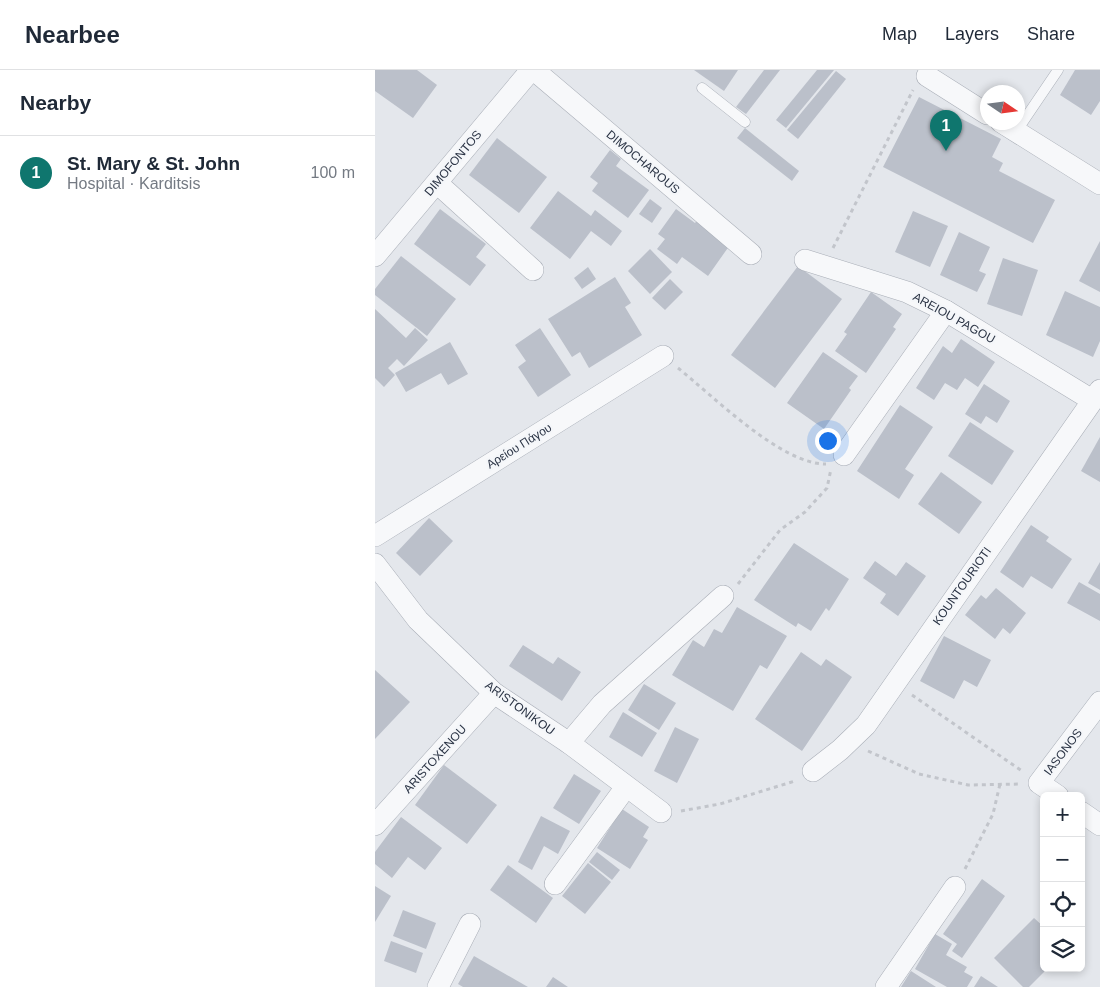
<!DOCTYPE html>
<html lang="en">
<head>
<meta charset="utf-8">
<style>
  :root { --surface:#fff; --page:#f2f2f3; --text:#1f2937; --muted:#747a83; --line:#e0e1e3; --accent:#0f766e }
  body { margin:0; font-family:Helvetica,sans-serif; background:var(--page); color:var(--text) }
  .controls { position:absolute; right:15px; bottom:15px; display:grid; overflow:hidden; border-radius:8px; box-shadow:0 2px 8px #0003 }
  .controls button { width:45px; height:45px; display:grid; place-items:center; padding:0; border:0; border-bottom:1px solid var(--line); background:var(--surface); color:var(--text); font:25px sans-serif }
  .compass { position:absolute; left:605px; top:15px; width:45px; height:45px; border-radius:50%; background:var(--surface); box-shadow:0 2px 8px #0003; rotate:103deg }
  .you { position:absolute; left:452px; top:370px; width:18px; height:18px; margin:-12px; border:4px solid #fff; border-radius:50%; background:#1a73e8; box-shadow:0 0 0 8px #1a73e833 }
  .badge { display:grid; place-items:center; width:32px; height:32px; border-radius:50%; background:var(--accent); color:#fff; font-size:16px; font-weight:700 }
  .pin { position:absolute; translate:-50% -41px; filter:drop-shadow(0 1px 2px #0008) }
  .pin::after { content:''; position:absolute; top:26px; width:18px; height:15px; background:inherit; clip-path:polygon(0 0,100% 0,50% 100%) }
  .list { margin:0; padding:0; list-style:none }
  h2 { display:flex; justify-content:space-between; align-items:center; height:65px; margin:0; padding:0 20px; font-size:21px }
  h2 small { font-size:16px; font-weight:400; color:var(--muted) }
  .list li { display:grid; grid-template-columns:32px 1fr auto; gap:15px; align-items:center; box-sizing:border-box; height:75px; padding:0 20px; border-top:1px solid var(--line) }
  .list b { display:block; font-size:19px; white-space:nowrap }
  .list p { margin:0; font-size:16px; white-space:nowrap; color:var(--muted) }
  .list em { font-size:16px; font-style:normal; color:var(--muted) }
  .icon { flex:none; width:28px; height:28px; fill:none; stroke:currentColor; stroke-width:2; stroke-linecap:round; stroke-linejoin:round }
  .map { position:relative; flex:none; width:725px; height:917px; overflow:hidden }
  header { display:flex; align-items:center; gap:30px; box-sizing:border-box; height:70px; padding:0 25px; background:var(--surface); border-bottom:1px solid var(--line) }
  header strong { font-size:24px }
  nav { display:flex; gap:28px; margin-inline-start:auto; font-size:18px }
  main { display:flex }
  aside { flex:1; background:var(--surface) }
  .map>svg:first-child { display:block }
  .building { fill:#bbc0ca }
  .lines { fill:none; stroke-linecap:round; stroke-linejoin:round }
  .lane-casing { stroke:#a9aeb7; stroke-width:11 }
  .street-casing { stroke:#a9aeb7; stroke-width:22 }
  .path { stroke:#c2c5cb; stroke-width:3; stroke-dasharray:4 4; stroke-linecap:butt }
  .lane { stroke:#f7f8fa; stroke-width:10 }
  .street { stroke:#f7f8fa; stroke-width:21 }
  .labels { text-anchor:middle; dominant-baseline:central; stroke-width:4.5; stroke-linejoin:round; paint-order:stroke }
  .street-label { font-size:12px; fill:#2b3445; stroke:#f4f6f9 }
</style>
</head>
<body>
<header>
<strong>Nearbee</strong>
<nav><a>Map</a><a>Layers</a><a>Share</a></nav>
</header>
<main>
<aside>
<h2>Nearby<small></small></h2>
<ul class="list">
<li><span class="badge">1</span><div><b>St. Mary &amp; St. John</b><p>Hospital · Karditsis</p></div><em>100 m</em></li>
</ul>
</aside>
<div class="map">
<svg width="725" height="917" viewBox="0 0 725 917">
  <rect width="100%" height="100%" fill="#e4e7ec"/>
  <!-- building -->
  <g class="building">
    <polygon points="0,0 42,0 62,15 38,48 0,21"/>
    <polygon points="319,0 363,0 349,21"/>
    <polygon points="389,0 405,0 371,44 361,37"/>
    <polygon points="442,0 459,0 411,58 401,50"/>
    <polygon points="700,0 725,0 725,31 716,45 685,25"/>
    <polygon points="461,1 471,9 423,69 412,60"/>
    <polygon points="544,27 626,69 617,87 628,93 624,101 680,130 658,173 508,97"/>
    <polygon points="370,58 424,101 417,111 362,68"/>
    <polygon points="122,68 172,107 144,143 94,105"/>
    <polygon points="235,80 246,89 241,96 274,120 253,148 217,121 223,113 215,107"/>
    <polygon points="183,121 216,146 220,140 247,161 236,176 216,161 195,189 155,158"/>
    <polygon points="275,129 287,138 277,153 264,144"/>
    <polygon points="65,139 111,174 101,187 111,195 95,216 39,174"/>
    <polygon points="301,139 320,153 324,148 357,172 333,206 307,187 302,194 282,179 290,169 283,164"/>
    <polygon points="538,141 573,156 555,197 520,182"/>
    <polygon points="584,162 615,177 604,201 611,204 602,222 565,205"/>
    <polygon points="725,171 725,222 704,211"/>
    <polygon points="275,179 297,202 275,224 253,201"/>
    <polygon points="26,186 81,229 52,266 0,225 0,219"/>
    <polygon points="628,188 663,200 647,246 612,234"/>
    <polygon points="423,196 467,229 400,318 356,285"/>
    <polygon points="213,197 221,209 207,219 199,208"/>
    <polygon points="240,207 256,233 250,237 267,265 214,298 205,282 197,287 173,249"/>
    <polygon points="295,209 308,222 290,240 277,228"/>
    <polygon points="690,221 725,237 725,271 718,287 671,265"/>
    <polygon points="496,222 527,244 518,257 521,259 491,303 460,281 472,264 469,262"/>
    <polygon points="0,239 31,268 40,258 53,270 29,296 22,289 13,298 20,305 9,317 0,308"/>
    <polygon points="165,258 196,305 163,327 143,297 151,291 140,275"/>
    <polygon points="586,269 620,292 603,317 590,308 582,320 570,313 559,330 541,318 568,276 577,283"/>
    <polygon points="75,272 93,304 73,315 66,303 31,322 20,303"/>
    <polygon points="448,282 483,306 474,318 476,320 449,359 412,333"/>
    <polygon points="609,314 635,331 622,353 611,346 606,354 590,344"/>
    <polygon points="525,335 558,357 530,399 539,405 524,429 482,401"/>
    <polygon points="595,352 639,381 617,415 573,386"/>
    <polygon points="725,367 725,412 706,401"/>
    <polygon points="566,402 607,432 584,464 543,434"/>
    <polygon points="54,448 78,471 45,506 21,483"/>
    <polygon points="656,455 674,467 671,471 697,489 677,519 656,506 648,518 625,502"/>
    <polygon points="419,473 474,509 454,541 451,538 436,561 423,553 421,557 379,530"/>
    <polygon points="500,491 521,506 531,492 551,506 523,546 505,533 511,524 488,508"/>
    <polygon points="725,492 725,520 713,513"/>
    <polygon points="704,512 725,524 725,551 692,533"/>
    <polygon points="621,518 651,543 635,564 628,558 620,569 590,545 606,525 611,529"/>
    <polygon points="362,537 412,566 392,599 385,595 358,641 297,605 318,570 329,577 339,559 347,563"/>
    <polygon points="569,566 616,590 602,617 589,610 579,629 545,611"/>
    <polygon points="148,575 178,594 183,587 206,602 187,631 134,596"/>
    <polygon points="426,582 446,596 451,589 477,607 427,681 380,649"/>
    <polygon points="0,600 35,632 0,669"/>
    <polygon points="269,614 301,633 284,660 253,640"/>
    <polygon points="248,642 282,663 267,687 234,667"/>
    <polygon points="300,657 324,669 302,713 279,701"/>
    <polygon points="69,695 122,735 92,774 40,735"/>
    <polygon points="199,704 226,721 204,754 178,738"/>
    <polygon points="247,739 274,757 268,767 273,770 255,799 222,778"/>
    <polygon points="166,746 195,761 183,784 169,776 157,800 143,792"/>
    <polygon points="26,747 67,778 50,800 33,787 17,808 0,794 0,782"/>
    <polygon points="222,782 245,800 237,810 214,792"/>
    <polygon points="213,793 236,812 210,844 187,826"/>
    <polygon points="133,795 178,828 161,853 115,820"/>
    <polygon points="607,809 630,826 587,888 577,881 582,874 568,864"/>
    <polygon points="0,816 16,826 0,852"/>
    <polygon points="28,840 61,853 51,879 18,866"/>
    <polygon points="659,848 669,857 669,898 673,898 654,917 648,917 619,888"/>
    <polygon points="560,864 577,874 571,885 592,897 589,902 598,907 592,917 572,917 540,899"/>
    <polygon points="16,871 48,883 41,903 9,891"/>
    <polygon points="99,886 153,917 88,917 83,914"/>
    <polygon points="536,901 561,917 526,917"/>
    <polygon points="606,906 623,917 599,917"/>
    <polygon points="178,907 193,917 171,917"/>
  </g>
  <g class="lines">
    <!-- lane casing -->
    <g class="lane-casing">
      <g id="lane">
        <polyline points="327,18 370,52"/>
        <polyline points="641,62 683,0"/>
      </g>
    </g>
    <!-- street casing -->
    <g class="street-casing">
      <g id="street">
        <polyline points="159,0 376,184"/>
        <polyline points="552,6 612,44"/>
        <polyline points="626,52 725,114"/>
        <polyline points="62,113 158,200"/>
        <polyline points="0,186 156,0"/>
        <polyline points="430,190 532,222 571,241 717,330"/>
        <polyline points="469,385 571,241"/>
        <polyline points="0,466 288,286"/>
        <polyline points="0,494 43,550 119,623 194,673 286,742"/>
        <polyline points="194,673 227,634 348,526"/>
        <polyline points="438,701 465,680 491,655 725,320"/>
        <polyline points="683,726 664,713 725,632"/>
        <polyline points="706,742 725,755"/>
        <polyline points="0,755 119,623"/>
        <polyline points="180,814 251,717"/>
        <polyline points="63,917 95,854"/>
        <polyline points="511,917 580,817"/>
      </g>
    </g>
    <!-- path -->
    <g class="path">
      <polyline points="458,178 538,20"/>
      <path d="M303 298C338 326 407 395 451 394"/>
      <polyline points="363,514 405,460 430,442 452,418 456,399"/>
      <polyline points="537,625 647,701"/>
      <polyline points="493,681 544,704 593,715 646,714"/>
      <polyline points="306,741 345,734 420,711"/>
      <polyline points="590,799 618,744 625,714"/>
    </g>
    <!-- lane -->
    <use href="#lane" class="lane"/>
    <!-- street -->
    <use href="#street" class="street"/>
  </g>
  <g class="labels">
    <!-- street labels -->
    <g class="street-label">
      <text transform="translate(268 92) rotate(40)">DIMOCHAROUS</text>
      <text transform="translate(78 93) rotate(-50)">DIMOFONTOS</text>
      <text transform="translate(579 248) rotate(29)">AREIOU PAGOU</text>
      <text transform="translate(144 376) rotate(-32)">Αρείου Πάγου</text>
      <text transform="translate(587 516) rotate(-55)">KOUNTOURIOTI</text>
      <text transform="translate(145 638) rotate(36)">ARISTONIKOU</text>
      <text transform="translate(688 682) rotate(-53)">IASONOS</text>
      <text transform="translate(60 689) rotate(-48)">ARISTOXENOU</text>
    </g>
  </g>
</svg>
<div class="controls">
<button>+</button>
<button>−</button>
<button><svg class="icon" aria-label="locate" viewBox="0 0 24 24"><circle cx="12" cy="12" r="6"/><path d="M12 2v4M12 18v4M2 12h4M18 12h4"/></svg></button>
<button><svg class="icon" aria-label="layers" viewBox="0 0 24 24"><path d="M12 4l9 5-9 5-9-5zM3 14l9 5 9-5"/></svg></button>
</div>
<svg class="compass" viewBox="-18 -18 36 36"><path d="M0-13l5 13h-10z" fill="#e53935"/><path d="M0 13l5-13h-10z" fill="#747a83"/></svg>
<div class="you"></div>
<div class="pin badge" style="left:571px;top:81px">1</div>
</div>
</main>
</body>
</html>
